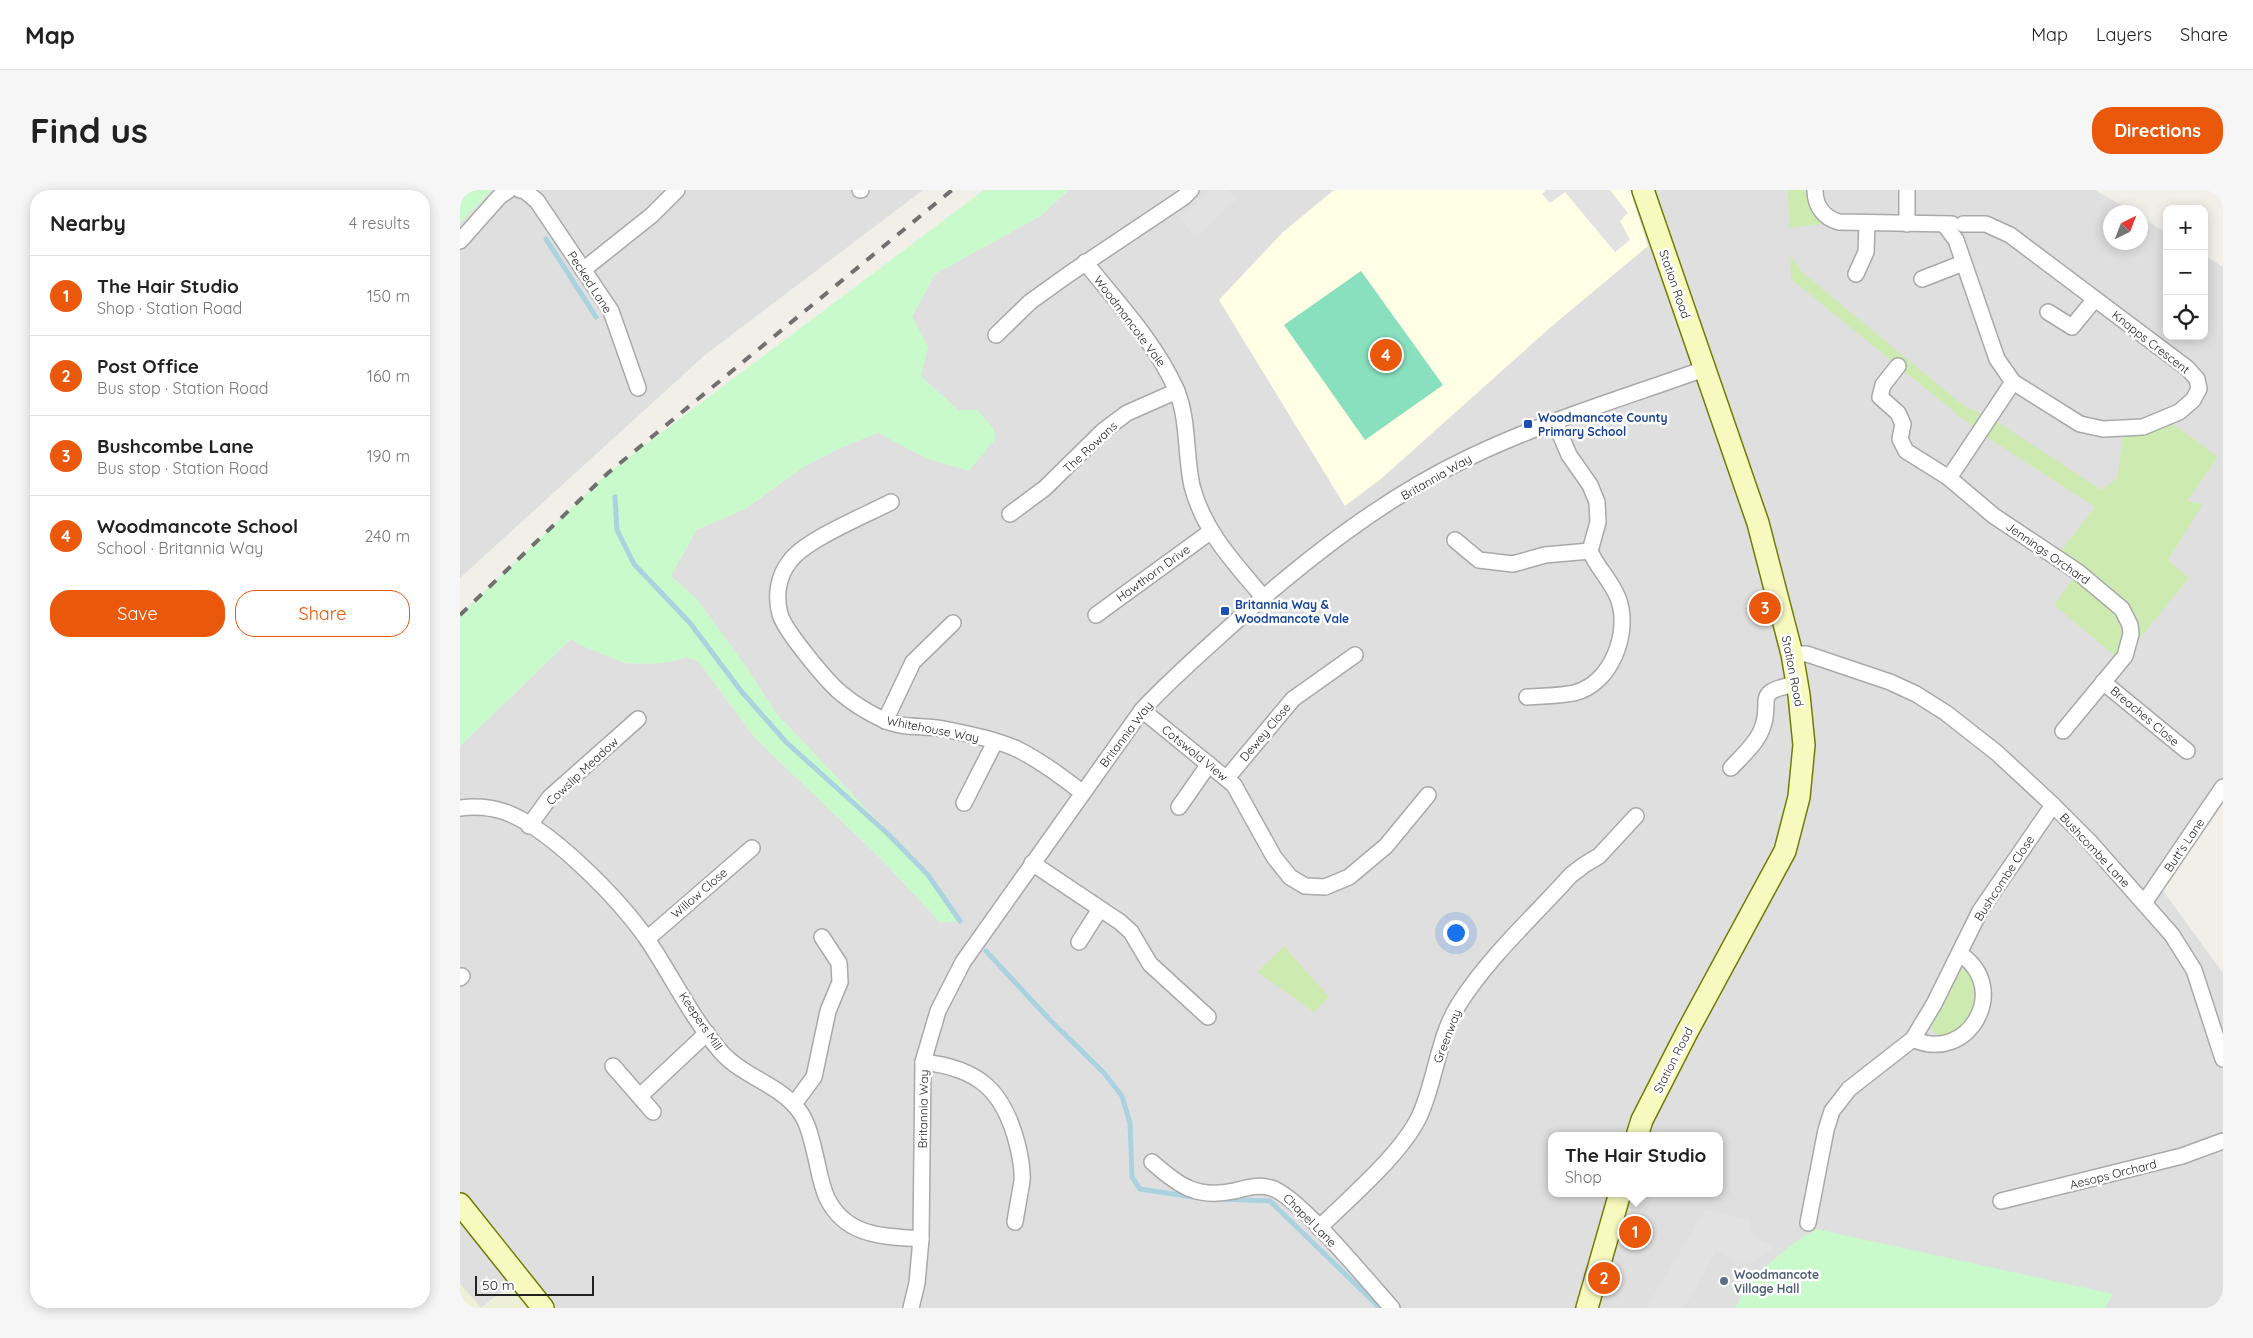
<!DOCTYPE html>
<html lang="en">
<head>
<meta charset="utf-8">
<style>
  :root { --surface:#fff; --page:#f6f6f6; --text:#222; --muted:#767676; --line:#e0e0e0; --accent:#ea580c }
  body { margin:0; font-family:Quicksand,sans-serif; background:var(--page); color:var(--text) }
  .controls { position:absolute; right:15px; top:15px; display:grid; overflow:hidden; border-radius:10px; box-shadow:0 2px 12px #0003 }
  .controls button { width:45px; height:45px; display:grid; place-items:center; padding:0; border:0; border-bottom:1px solid var(--line); background:var(--surface); color:var(--text); font:25px sans-serif }
  .compass { position:absolute; left:1643px; top:15px; width:45px; height:45px; border-radius:50%; background:var(--surface); box-shadow:0 2px 12px #0003; rotate:42deg }
  .scale { position:absolute; left:15px; bottom:12px; width:119px; box-sizing:border-box; padding-left:5px; border:2px solid #222; border-top:0; font-size:14px; line-height:18px; white-space:nowrap; color:#222; -webkit-text-stroke:4px #fff; paint-order:stroke }
  .you { position:absolute; left:995px; top:742px; width:18px; height:18px; margin:-12px; border:4px solid #fff; border-radius:50%; background:#1a73e8; box-shadow:0 0 0 8px #1a73e833 }
  .badge { display:grid; place-items:center; width:32px; height:32px; border-radius:50%; background:var(--accent); color:#fff; font-size:16px; font-weight:700 }
  .pin { position:absolute; translate:-50% -50%; border:2px solid #fff; box-shadow:0 1px 5px #0006 }
  .popup { position:absolute; left:1088px; top:942px; width:175px; height:65px; box-sizing:border-box; display:grid; place-content:center; border-radius:10px; background:var(--surface); filter:drop-shadow(0 1px 4px #0005); font-size:16px; white-space:nowrap; color:var(--muted) }
  .popup b { font-size:19px; color:var(--text) }
  .popup::after { content:''; position:absolute; left:50%; top:100%; margin-left:-10px; border:10px solid transparent; border-top-color:var(--surface) }
  .list { margin:0; padding:0; list-style:none }
  h2 { display:flex; justify-content:space-between; align-items:center; height:65px; margin:0; padding:0 20px; font-size:21px }
  h2 small { font-size:16px; font-weight:400; color:var(--muted) }
  .list li { display:grid; grid-template-columns:32px 1fr auto; gap:15px; align-items:center; box-sizing:border-box; height:80px; padding:0 20px; border-top:1px solid var(--line) }
  .list b { display:block; font-size:19px; white-space:nowrap }
  .list p { margin:0; font-size:16px; white-space:nowrap; color:var(--muted) }
  .list em { font-size:16px; font-style:normal; color:var(--muted) }
  .actions { display:flex; gap:10px; padding:15px 20px }
  .actions a { flex:1; padding:11px 0; border:1px solid var(--accent); border-radius:20px; text-align:center; font-size:18px; color:var(--accent) }
  .actions .main { background:var(--accent); color:#fff }
  .icon { flex:none; width:28px; height:28px; fill:none; stroke:currentColor; stroke-width:2; stroke-linecap:round; stroke-linejoin:round }
  .map { position:relative; flex:none; width:1763px; height:1118px; overflow:hidden; border-radius:20px }
  header { display:flex; align-items:center; gap:30px; box-sizing:border-box; height:70px; padding:0 25px; background:var(--surface); border-bottom:1px solid var(--line) }
  header strong { font-size:24px }
  nav { display:flex; gap:28px; margin-inline-start:auto; font-size:18px }
  .intro { display:flex; align-items:center; justify-content:space-between; box-sizing:border-box; height:120px; padding:0 30px }
  h1 { margin:0; font-size:35px }
  .button { padding:12px 22px; border-radius:20px; background:var(--accent); color:#fff; font-size:18px; font-weight:700 }
  main { display:flex; gap:30px; padding:0 30px }
  aside { flex:1; background:var(--surface); border-radius:20px; box-shadow:0 2px 12px #0003 }
  .map>svg:first-child { display:block }
  .residential { fill:#e0dfdf; fill-rule:evenodd }
  .education { fill:#ffffe5 }
  .farmland { fill:#eef0d5 }
  .grass { fill:#cdebb0 }
  .park { fill:#c8facc }
  .pitch { fill:#88e0be }
  .parking { fill:#e2e2e2 }
  .lines { fill:none; stroke-linecap:round; stroke-linejoin:round }
  .stream { stroke:#aad3df; stroke-width:5 }
  .street-casing { stroke:#a9a9a9; stroke-width:18 }
  .secondary-casing { stroke:#707d05; stroke-width:24 }
  .street { stroke:#fff; stroke-width:15 }
  .secondary { stroke:#f7fabf; stroke-width:21 }
  .rail { stroke:#707070; stroke-width:4; stroke-dasharray:10 10; stroke-linecap:butt }
  .transit-dot { fill:#1a4fb4; stroke:#fff; stroke-width:2 }
  .service-dot { fill:#5c6f8a; stroke:#fff; stroke-width:2 }
  .labels { text-anchor:middle; dominant-baseline:central; stroke-width:5; stroke-linejoin:round; paint-order:stroke }
  .street-label { font-size:12px; fill:#222; stroke:#fff }
  .transit-label { font-size:12px; font-weight:bold; fill:#164399; stroke:#fff; text-anchor:start }
  .service-label { font-size:12px; font-weight:bold; fill:#4e5e75; stroke:#fff; text-anchor:start }
</style>
</head>
<body>
<header>
<strong>Map</strong>
<nav><a>Map</a><a>Layers</a><a>Share</a></nav>
</header>
<div class="intro"><h1>Find us</h1><a class="button">Directions</a></div>
<main>
<aside>
<h2>Nearby<small>4 results</small></h2>
<ul class="list">
<li><span class="badge">1</span><div><b>The Hair Studio</b><p>Shop · Station Road</p></div><em>150 m</em></li>
<li><span class="badge">2</span><div><b>Post Office</b><p>Bus stop · Station Road</p></div><em>160 m</em></li>
<li><span class="badge">3</span><div><b>Bushcombe Lane</b><p>Bus stop · Station Road</p></div><em>190 m</em></li>
<li><span class="badge">4</span><div><b>Woodmancote School</b><p>School · Britannia Way</p></div><em>240 m</em></li>
</ul>
<div class="actions"><a class="main">Save</a><a>Share</a></div>
</aside>
<div class="map">
<svg width="1763" height="1118" viewBox="0 0 1763 1118">
  <rect width="100%" height="100%" fill="#f2efe9"/>
  <!-- residential -->
  <g class="residential">
    <polygon points="0,0 463,0 245,165 0,388"/>
    <path d="M609 0H1635L1673 22H1650V52H1680L1681 27 1707 43V146H1744V65L1763 77V593L1698 694 1763 783V1118H83L59 1088 21 1118 0 1094V556L111 449 165 473 214 471 226 467 238 471 295 548 419 667 481 733 468 685 315 522 287 478 237 410 211 386 236 340 285 319 345 276 380 258 418 242 468 269 498 220 460 186 468 157 452 127 475 84 580 26ZM1091 946H1259V1003H1091Z"/>
  </g>
  <!-- education -->
  <polygon class="education" points="874,0 1170,0 1188,56 1092,136 922,288 885,316 759,110 823,42"/>
  <!-- farmland -->
  <g class="farmland">
    <polygon points="59,1088 83,1118 23,1118"/>
    <polygon points="0,1094 21,1118 0,1118"/>
  </g>
  <!-- grass -->
  <g class="grass">
    <polygon points="1328,0 1355,0 1379,32 1329,38"/>
    <polygon points="1330,65 1343,83 1504,216 1530,227 1641,300 1657,288 1664,238 1705,228 1758,267 1727,311 1743,314 1708,370 1729,388 1661,471 1594,415 1618,382 1596,367 1635,317 1519,242 1331,89"/>
    <polygon points="824,756 869,807 854,822 797,782"/>
    <path d="M1498 779 1508 781C1524 804 1512 846 1479 846L1472 841 1470 834Z"/>
  </g>
  <!-- park -->
  <g class="park">
    <polygon points="0,0 32,0 0,33"/>
    <polygon points="524,0 609,0 580,26 475,84 452,127 468,157 461,186 498,220 517,220 533,238 536,248 509,281 468,269 418,243 380,258 345,276 285,319 236,340 211,386 237,409 287,478 315,522 468,685 500,731 481,733 419,667 295,548 238,471 226,467 214,471 191,474 165,473 120,455 111,449 0,556 0,425 148,283"/>
    <polygon points="1356,1039 1653,1104 1645,1118 1275,1118 1293,1086 1337,1051"/>
  </g>
  <!-- pitch -->
  <polygon class="pitch" points="901,81 983,195 905,250 824,135"/>
  <!-- parking -->
  <g class="parking">
    <polygon points="751,0 768,0 777,9 735,48 721,28"/>
    <polygon points="1086,0 1150,0 1168,23 1160,31 1170,50 1155,62 1105,2 1090,13 1082,4"/>
    <polygon points="1245,1020 1289,1029 1293,1047 1315,1057 1291,1073 1280,1074 1257,1060 1224,1118 1186,1118"/>
  </g>
  <g class="lines">
    <!-- stream -->
    <g class="stream">
      <polyline points="86,49 136,127"/>
      <polyline points="155,307 157,340 174,374 230,433 281,501 326,552 429,645 468,685 500,731"/>
      <polyline points="526,761 589,829 644,883 662,906 670,933 672,987 680,999 733,1007"/>
      <polyline points="761,1009 810,1011 920,1118"/>
    </g>
    <!-- street casing -->
    <g class="street-casing">
      <g id="street">
        <polyline points="60,0 65,1 77,11 151,121 178,198"/>
        <polyline points="400,0 401,0"/>
        <path d="M1355 0C1355 16 1364 28 1379 32L1492 34"/>
        <polyline points="1447,34 1447,0"/>
        <polyline points="1484,34 1496,50 1537,169 1553,192 1620,234 1643,239 1683,237 1719,222 1733,210 1739,199 1737,189 1727,178 1550,45 1526,34 1503,34"/>
        <polyline points="0,51 40,6 49,0"/>
        <path d="M625 72C657 112 695 152 716 199 729 229 725 265 732 296 744 342 774 372 803 407"/>
        <polyline points="123,80 192,25 217,0"/>
        <polyline points="1396,84 1406,62 1407,34"/>
        <polyline points="1462,89 1503,73"/>
        <polyline points="1588,122 1612,137 1635,109"/>
        <polyline points="536,145 570,112 609,84 724,7 731,0"/>
        <polyline points="1438,176 1423,195 1420,207 1438,223 1443,234 1440,249 1446,261 1489,288"/>
        <polyline points="1553,192 1489,288 1534,326 1618,382 1662,419 1670,435 1671,444 1665,466 1603,541"/>
        <path d="M431 312C406 325 345 350 330 371 318 386 315 406 320 424 324 440 368 493 382 504 394 514 411 524 424 530 443 539 464 535 484 539 508 544 534 549 557 559 581 571 602 587 623 603"/>
        <polyline points="550,324 585,298 643,241 667,223 717,201"/>
        <polyline points="995,350 1019,370 1053,374 1085,365 1130,361 1138,332 1137,312 1130,295 1109,265 1095,232"/>
        <polyline points="636,425 750,342"/>
        <polyline points="1332,464 1347,464 1430,492 1456,504 1486,523 1537,563 1593,615 1629,651 1712,745 1734,780 1763,869"/>
        <polyline points="1643,492 1727,561"/>
        <path d="M1067 507C1083 506 1099 506 1114 503 1152 494 1171 441 1158 408 1151 390 1137 378 1130 361"/>
        <polyline points="682,520 774,595 814,667 830,687 845,696 865,697 889,687 926,656 968,605"/>
        <polyline points="425,531 453,472 493,433"/>
        <path d="M1271 578C1281 567 1295 555 1301 541 1315 511 1289 502 1337 494"/>
        <polyline points="767,588 833,509 895,465"/>
        <polyline points="504,613 535,552"/>
        <polyline points="719,617 749,574"/>
        <path d="M0 618C15 616 30 617 45 622 90 638 159 709 187 749 212 786 232 829 262 863 284 887 321 895 340 922 349 935 352 952 356 968 359 981 361 995 367 1008 386 1047 423 1046 461 1049"/>
        <polyline points="69,636 90,607 178,529"/>
        <polyline points="572,673 660,732 671,742 690,774 748,827"/>
        <polyline points="1684,713 1763,597"/>
        <polyline points="187,749 292,658"/>
        <polyline points="619,752 640,719"/>
        <polyline points="0,788 2,786"/>
        <path d="M1453 849C1508 875 1552 798 1500 764"/>
        <path d="M463 872C517 878 543 899 557 953 560 965 563 978 562 991 560 1004 557 1018 555 1032"/>
        <polyline points="153,876 193,922"/>
        <polyline points="180,906 247,843"/>
        <polyline points="334,914 354,887 368,821 380,792 379,773 362,747"/>
        <path d="M692 972C719 996 737 1009 774 1001 786 998 799 994 811 998 838 1005 909 1093 932 1118"/>
        <polyline points="1541,1011 1722,966 1763,951"/>
        <polyline points="1348,1033 1366,940 1372,921 1389,899 1453,849 1474,814 1520,721 1593,615"/>
        <path d="M859 1038C890 1007 942 964 960 925 976 889 978 847 999 814 1028 768 1074 726 1111 685L1124 675 1139 666 1176 626"/>
        <path d="M451 1118 457 1093 461 1049 463 872 478 821 503 772 682 520C711 489 742 462 773 434 845 370 923 308 1010 267 1085 231 1166 207 1244 179"/>
      </g>
    </g>
    <!-- secondary casing -->
    <g class="secondary-casing">
      <g id="secondary">
        <polyline points="1177,946 1182,930 1227,842 1325,661 1339,607 1344,555 1339,505 1332,464 1298,333 1183,0"/>
        <polyline points="0,1014 83,1118"/>
        <polyline points="1127,1118 1160,1003"/>
      </g>
    </g>
    <!-- street -->
    <use href="#street" class="street"/>
    <!-- secondary -->
    <use href="#secondary" class="secondary"/>
    <!-- rail -->
    <polyline class="rail" points="0,425 148,283 492,0"/>
  </g>
  <!-- markers -->
  <g class="transit-dot">
    <rect x="1063" y="229" width="10" height="10" rx="2.5"/>
    <rect x="760" y="416" width="10" height="10" rx="2.5"/>
  </g>
  <circle class="service-dot" cx="1264" cy="1091" r="5"/>
  <g class="labels">
    <!-- street labels -->
    <g class="street-label">
      <text transform="translate(130 92) rotate(57)">Pecked Lane</text>
      <text transform="translate(1215 94) rotate(71)">Station Road</text>
      <text transform="translate(670 131) rotate(53)">Woodmancote Vale</text>
      <text transform="translate(1691 152) rotate(38)">Knapps Crescent</text>
      <text transform="translate(630 257) rotate(-43)">The Rowans</text>
      <text transform="translate(976 287) rotate(-30)">Britannia Way</text>
      <text transform="translate(1588 363) rotate(35)">Jennings Orchard</text>
      <text transform="translate(693 383) rotate(-36)">Hawthorn Drive</text>
      <text transform="translate(1333 481) rotate(79)">Station Road</text>
      <text transform="translate(1685 526) rotate(40)">Breaches Close</text>
      <text transform="translate(473 539) rotate(11)">Whitehouse Way</text>
      <text transform="translate(805 542) rotate(-50)">Dewey Close</text>
      <text transform="translate(666 544) rotate(-53)">Britannia Way</text>
      <text transform="translate(735 563) rotate(39)">Cotswold View</text>
      <text transform="translate(122 581) rotate(-43)">Cowslip Meadow</text>
      <text transform="translate(1724 655) rotate(-56)">Butt's Lane</text>
      <text transform="translate(1635 660) rotate(47)">Bushcombe Lane</text>
      <text transform="translate(1544 688) rotate(-57)">Bushcombe Close</text>
      <text transform="translate(239 703) rotate(-41)">Willow Close</text>
      <text transform="translate(241 831) rotate(56)">Keepers Mill</text>
      <text transform="translate(987 846) rotate(-69)">Greenway</text>
      <text transform="translate(1213 870) rotate(-63)">Station Road</text>
      <text transform="translate(463 919) rotate(-89)">Britannia Way</text>
      <text transform="translate(1653 984) rotate(-14)">Aesops Orchard</text>
      <text transform="translate(850 1030) rotate(45)">Chapel Lane</text>
    </g>
    <!-- transit labels -->
    <g class="transit-label">
      <text x="1078" y="227">Woodmancote County<tspan x="1078" dy="14">Primary School</tspan></text>
      <text x="775" y="414">Britannia Way &amp;<tspan x="775" dy="14">Woodmancote Vale</tspan></text>
    </g>
    <!-- service labels -->
    <g class="service-label">
      <text x="1274" y="1084">Woodmancote<tspan x="1274" dy="14">Village Hall</tspan></text>
    </g>
  </g>
</svg>
<div class="controls">
<button>+</button>
<button>−</button>
<button><svg class="icon" aria-label="locate" viewBox="0 0 24 24"><circle cx="12" cy="12" r="6"/><path d="M12 2v4M12 18v4M2 12h4M18 12h4"/></svg></button>
</div>
<svg class="compass" viewBox="-18 -18 36 36"><path d="M0-13l5 13h-10z" fill="#e53935"/><path d="M0 13l5-13h-10z" fill="#767676"/></svg>
<div class="scale">50 m</div>
<div class="you"></div>
<div class="pin badge" style="left:1175px;top:1042px">1</div>
<div class="popup"><b>The Hair Studio</b>Shop</div>
<div class="pin badge" style="left:1144px;top:1088px">2</div>
<div class="pin badge" style="left:1305px;top:418px">3</div>
<div class="pin badge" style="left:926px;top:165px">4</div>
</div>
</main>
</body>
</html>
